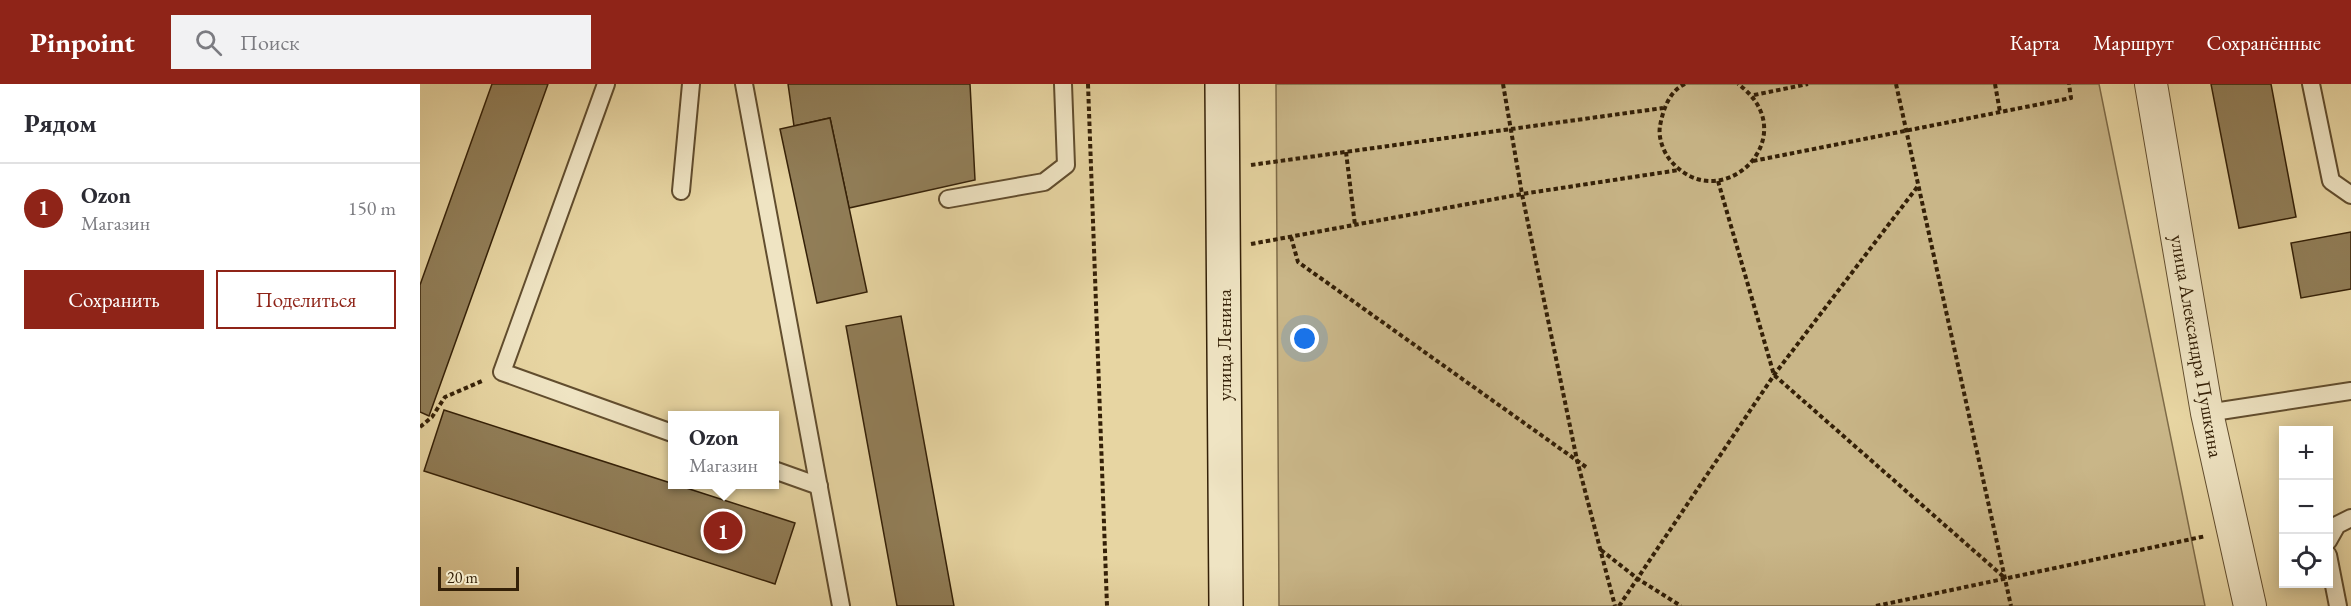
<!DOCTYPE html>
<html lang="ru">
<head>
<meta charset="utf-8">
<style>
  :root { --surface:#fff; --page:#f2f2f3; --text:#2b2b33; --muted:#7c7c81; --line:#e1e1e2; --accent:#8f2418 }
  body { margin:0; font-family:"EB Garamond",serif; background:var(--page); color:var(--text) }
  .controls { position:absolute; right:18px; bottom:18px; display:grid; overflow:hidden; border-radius:0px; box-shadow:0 3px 15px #0003 }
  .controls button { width:54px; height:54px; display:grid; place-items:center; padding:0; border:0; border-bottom:2px solid var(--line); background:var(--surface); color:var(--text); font:30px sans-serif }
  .scale { position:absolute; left:18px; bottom:15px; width:81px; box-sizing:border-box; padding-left:6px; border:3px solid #342007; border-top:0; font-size:16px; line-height:21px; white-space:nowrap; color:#342007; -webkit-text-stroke:4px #efe4c3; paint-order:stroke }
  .you { position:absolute; left:885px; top:255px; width:21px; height:21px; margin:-15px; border:4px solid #fff; border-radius:50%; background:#1a73e8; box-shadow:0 0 0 9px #1a73e833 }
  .badge { display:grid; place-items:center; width:39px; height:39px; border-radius:50%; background:var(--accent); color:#fff; font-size:20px; font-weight:700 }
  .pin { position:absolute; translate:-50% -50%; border:3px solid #fff; box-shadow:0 2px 6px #0006 }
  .popup { position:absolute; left:248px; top:327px; width:111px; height:78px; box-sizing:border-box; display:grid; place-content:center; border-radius:0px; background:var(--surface); filter:drop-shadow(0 2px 4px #0005); font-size:20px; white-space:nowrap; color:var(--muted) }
  .popup b { font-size:22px; color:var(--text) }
  .popup::after { content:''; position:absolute; left:50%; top:100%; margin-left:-12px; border:12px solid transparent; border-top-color:var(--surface) }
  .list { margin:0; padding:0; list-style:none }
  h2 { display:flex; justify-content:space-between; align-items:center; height:78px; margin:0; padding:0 24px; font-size:26px }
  h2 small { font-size:20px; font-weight:400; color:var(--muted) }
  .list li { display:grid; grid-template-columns:39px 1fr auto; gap:18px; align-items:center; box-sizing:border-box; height:90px; padding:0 24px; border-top:2px solid var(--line) }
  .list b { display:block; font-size:22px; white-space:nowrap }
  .list p { margin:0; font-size:20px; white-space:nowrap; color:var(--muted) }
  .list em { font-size:20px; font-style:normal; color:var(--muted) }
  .actions { display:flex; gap:12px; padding:18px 24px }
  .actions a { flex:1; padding:14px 0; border:2px solid var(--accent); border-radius:0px; text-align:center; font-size:21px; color:var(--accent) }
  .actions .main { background:var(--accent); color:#fff }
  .icon { flex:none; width:33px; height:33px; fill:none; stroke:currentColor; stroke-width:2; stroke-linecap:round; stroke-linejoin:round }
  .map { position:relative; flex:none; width:1931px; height:522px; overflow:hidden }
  header { display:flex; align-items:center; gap:36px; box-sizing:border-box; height:84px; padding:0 30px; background:var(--accent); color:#fff }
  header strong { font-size:28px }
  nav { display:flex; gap:33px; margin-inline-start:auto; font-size:21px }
  .search { width:420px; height:54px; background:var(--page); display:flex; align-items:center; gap:15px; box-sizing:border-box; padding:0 21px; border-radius:0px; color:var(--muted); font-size:22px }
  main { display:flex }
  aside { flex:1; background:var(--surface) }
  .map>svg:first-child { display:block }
  .green { fill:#c9b688; stroke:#7e6b48; stroke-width:1.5 }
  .building { fill:#917e58; stroke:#342007; stroke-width:1.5 }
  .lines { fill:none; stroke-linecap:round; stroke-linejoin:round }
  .lane-casing { stroke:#614d2e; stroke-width:20 }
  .street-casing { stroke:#614d2e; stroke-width:34 }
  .secondary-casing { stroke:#342007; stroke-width:36 }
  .path { stroke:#342007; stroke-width:4; stroke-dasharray:4.5 3; stroke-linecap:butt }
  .lane { stroke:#efe4c3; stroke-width:16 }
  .street { stroke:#efe4c3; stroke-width:32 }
  .secondary { stroke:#efe4c3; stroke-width:33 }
  .labels { text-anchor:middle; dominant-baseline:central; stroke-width:4.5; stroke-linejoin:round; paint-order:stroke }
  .street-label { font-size:20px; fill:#342007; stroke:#efe4c3 }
</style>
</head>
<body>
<header>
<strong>Pinpoint</strong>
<div class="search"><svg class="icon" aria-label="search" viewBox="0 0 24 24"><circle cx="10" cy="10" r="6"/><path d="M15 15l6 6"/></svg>Поиск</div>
<nav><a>Карта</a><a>Маршрут</a><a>Сохранённые</a></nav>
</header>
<main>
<aside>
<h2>Рядом<small></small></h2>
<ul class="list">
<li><span class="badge">1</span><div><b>Ozon</b><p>Магазин</p></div><em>150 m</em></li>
</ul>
<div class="actions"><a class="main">Сохранить</a><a>Поделиться</a></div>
</aside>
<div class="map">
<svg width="1931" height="522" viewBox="0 0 1931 522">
  <rect width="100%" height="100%" fill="#e7d5a2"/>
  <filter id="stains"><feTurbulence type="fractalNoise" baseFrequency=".00333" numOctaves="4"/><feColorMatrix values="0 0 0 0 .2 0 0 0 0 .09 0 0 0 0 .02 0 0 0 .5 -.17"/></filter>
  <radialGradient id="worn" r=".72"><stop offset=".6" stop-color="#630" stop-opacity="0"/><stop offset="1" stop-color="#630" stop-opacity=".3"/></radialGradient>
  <!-- green -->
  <polygon class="green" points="856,0 1679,0 1785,522 859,522"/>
  <!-- building -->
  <g class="building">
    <polygon points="72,0 128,0 9,332 0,328 0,201"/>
    <polygon points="368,0 550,0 555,96 429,124 410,34 374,42"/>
    <polygon points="1791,0 1851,0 1876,133 1819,144"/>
    <polygon points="410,34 447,208 397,219 360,45"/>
    <polygon points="1931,148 1931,205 1881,214 1871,159"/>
    <polygon points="481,232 534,522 477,522 426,242"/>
    <polygon points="24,326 375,439 355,500 4,387"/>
  </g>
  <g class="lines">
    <!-- lane casing -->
    <g class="lane-casing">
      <g id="lane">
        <polyline points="186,0 82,288 252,349"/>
        <polyline points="324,0 421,522"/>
        <polyline points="1891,0 1911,97 1931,111"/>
        <polyline points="261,107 271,0"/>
        <polyline points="528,115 624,98 646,81 643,0"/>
        <polyline points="1787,329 1931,307"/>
        <polyline points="354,386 399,402"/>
        <polyline points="1908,457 1917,441 1931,434"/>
        <polyline points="1908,471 1918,522"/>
      </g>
    </g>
    <!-- street casing -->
    <g class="street-casing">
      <polyline id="street" points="1731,0 1787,329 1830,522"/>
    </g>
    <!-- secondary casing -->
    <g class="secondary-casing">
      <polyline id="secondary" points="802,0 806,522"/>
    </g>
    <!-- path -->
    <g class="path">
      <polyline points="668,0 687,522"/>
      <polyline points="1083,0 1102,110 1157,376 1195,522"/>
      <path d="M1265 0C1249 7 1243 26 1240 42 1238 53 1243 67 1250 76 1301 137 1388 51 1318 0"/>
      <polyline points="1476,0 1591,522"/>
      <polyline points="1575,0 1580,28"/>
      <polyline points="1334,11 1388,0"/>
      <polyline points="926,68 935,141"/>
      <polyline points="1333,77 1651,14 1649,0"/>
      <polyline points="831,81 1243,24"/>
      <polyline points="1298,97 1354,291 1585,494"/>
      <polyline points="871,153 878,178 1166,383"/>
      <polyline points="831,160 1102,110 1259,86"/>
      <polyline points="0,343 12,333 25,313 62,297"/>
      <polyline points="1181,466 1218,495 1261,522"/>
      <polyline points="1199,522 1354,291 1498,102"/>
      <polyline points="1456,522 1786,452"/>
    </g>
    <!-- lane -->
    <use href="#lane" class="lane"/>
    <!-- street -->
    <use href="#street" class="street"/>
    <!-- secondary -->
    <use href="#secondary" class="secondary"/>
  </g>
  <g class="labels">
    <!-- street labels -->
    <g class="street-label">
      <text transform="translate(804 261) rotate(-90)">улица Ленина</text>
      <text transform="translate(1777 262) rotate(80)">улица Александра Пушкина</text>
    </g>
  </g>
  <rect width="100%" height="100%" filter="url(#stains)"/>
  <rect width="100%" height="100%" fill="url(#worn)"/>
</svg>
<div class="controls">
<button>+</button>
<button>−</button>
<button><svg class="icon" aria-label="locate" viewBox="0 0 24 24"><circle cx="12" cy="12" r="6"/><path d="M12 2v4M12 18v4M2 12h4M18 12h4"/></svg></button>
</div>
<div class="scale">20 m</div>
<div class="you"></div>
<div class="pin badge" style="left:303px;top:447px">1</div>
<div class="popup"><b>Ozon</b>Магазин</div>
</div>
</main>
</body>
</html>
